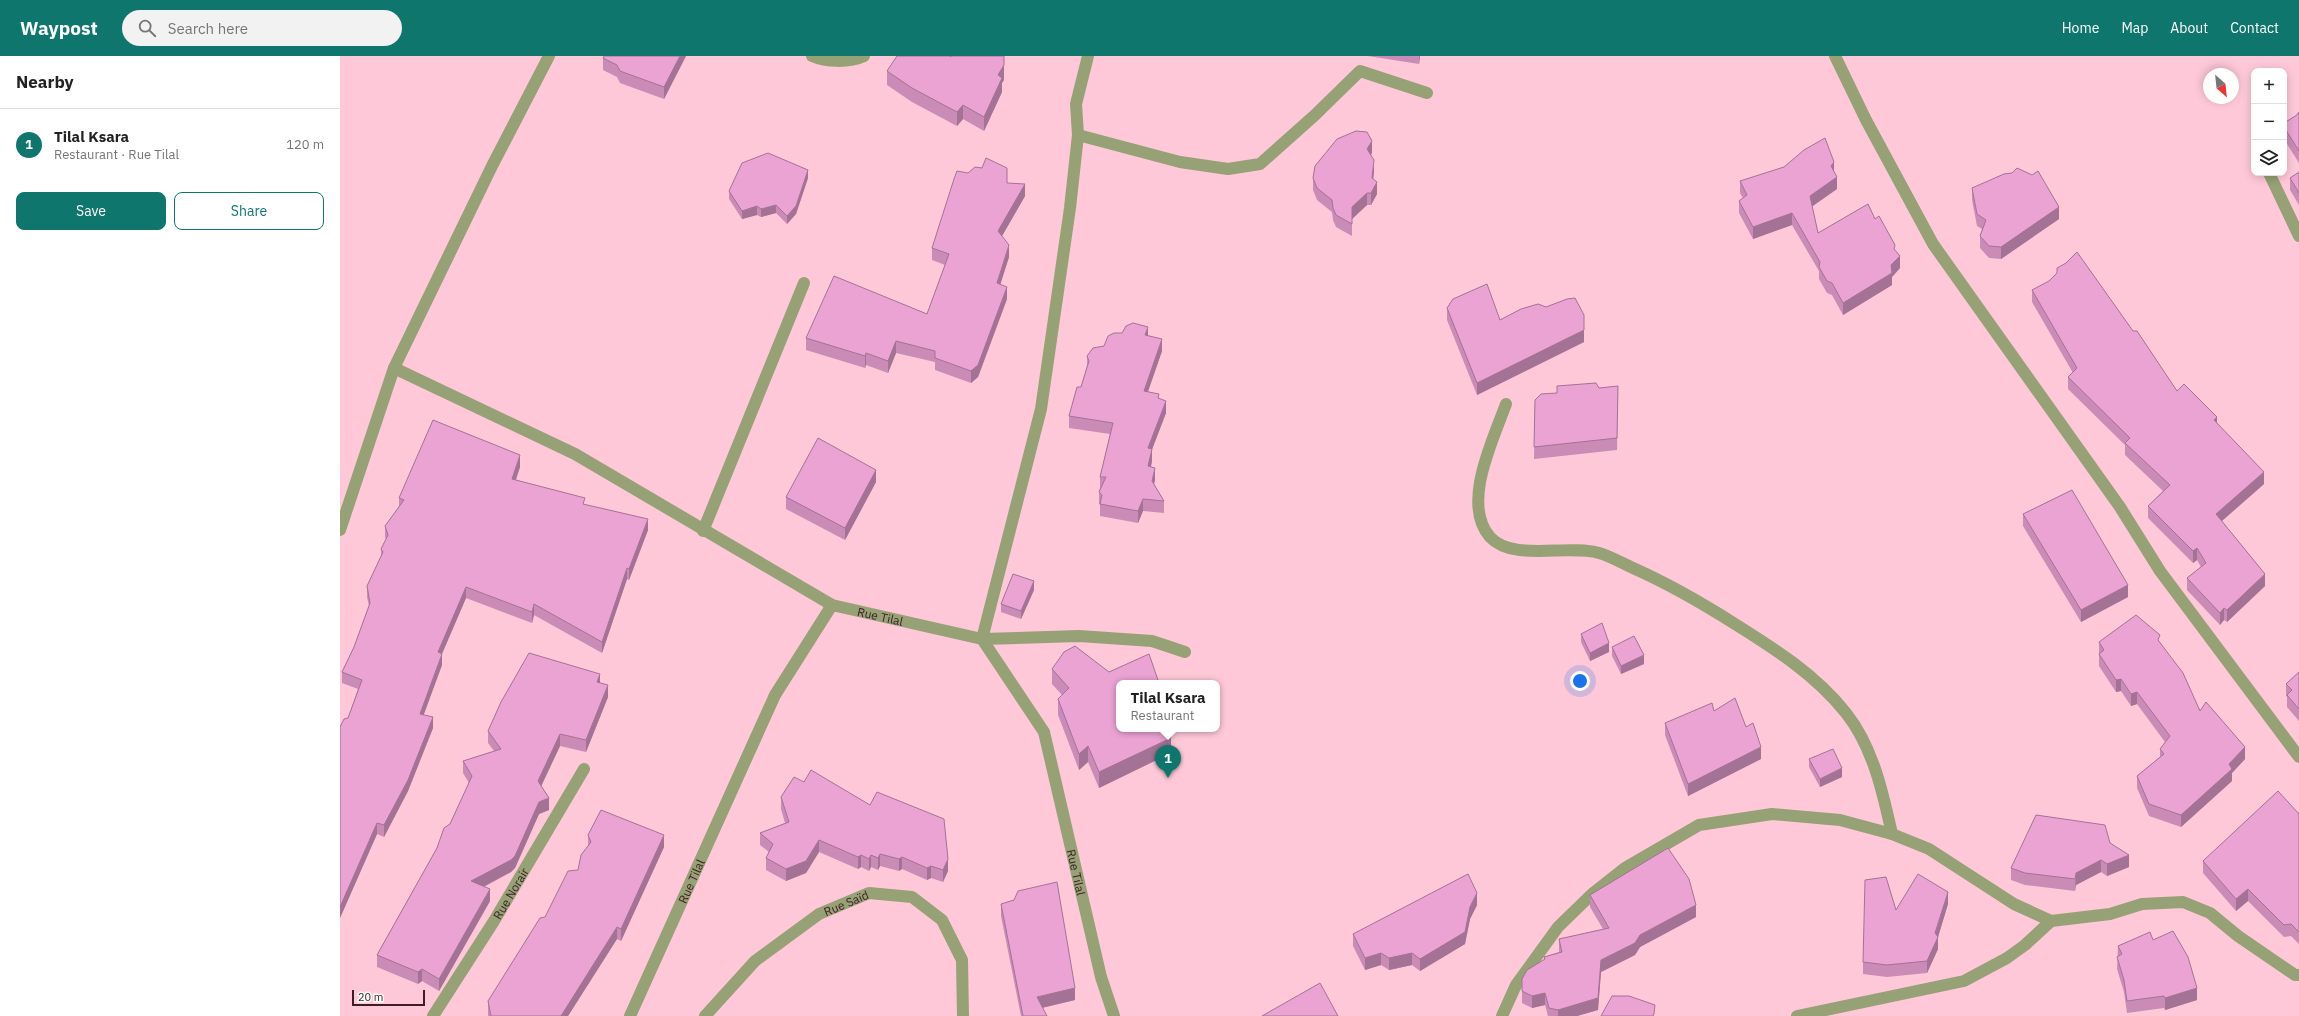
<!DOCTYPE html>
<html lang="en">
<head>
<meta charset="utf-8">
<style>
  :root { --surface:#fff; --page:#f2f2f2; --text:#222; --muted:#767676; --line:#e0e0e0; --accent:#0f766e }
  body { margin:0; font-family:"IBM Plex Sans",sans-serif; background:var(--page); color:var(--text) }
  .controls { position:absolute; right:12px; top:12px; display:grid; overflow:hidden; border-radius:8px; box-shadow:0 2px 10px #0003 }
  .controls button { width:36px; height:36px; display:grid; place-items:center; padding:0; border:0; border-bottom:1px solid var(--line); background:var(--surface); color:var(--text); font:20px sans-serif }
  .compass { position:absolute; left:1863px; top:12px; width:36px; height:36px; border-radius:50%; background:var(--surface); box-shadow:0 2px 10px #0003; rotate:153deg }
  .scale { position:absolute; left:12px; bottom:10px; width:73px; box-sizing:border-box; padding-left:4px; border:2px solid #3e1d28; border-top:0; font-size:11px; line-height:14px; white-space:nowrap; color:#3e1d28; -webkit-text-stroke:3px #fafafa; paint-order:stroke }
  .you { position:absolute; left:1240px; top:625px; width:14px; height:14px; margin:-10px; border:3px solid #fff; border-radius:50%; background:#1a73e8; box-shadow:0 0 0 6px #1a73e833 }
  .badge { display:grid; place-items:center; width:26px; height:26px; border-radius:50%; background:var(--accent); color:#fff; font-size:13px; font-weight:700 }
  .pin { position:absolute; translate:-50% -33px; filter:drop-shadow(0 1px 2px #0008) }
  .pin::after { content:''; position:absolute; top:21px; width:14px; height:12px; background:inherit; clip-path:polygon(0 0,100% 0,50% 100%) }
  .popup { position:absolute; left:776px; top:624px; width:104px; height:52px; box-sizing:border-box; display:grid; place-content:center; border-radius:8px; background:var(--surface); filter:drop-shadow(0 1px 3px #0005); font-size:13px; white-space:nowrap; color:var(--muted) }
  .popup b { font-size:15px; color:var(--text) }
  .popup::after { content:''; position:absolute; left:50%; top:100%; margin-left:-8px; border:8px solid transparent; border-top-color:var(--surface) }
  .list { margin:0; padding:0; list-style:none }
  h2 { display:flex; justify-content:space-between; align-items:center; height:52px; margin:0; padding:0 16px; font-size:17px }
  h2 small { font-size:13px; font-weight:400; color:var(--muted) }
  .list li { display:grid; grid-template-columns:26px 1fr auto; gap:12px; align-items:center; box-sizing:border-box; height:72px; padding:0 16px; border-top:1px solid var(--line) }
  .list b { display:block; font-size:15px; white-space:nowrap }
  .list p { margin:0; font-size:13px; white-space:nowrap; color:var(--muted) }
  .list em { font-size:13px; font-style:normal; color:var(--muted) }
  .actions { display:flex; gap:8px; padding:12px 16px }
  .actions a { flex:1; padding:9px 0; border:1px solid var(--accent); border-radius:8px; text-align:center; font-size:14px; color:var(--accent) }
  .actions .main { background:var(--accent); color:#fff }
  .icon { flex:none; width:22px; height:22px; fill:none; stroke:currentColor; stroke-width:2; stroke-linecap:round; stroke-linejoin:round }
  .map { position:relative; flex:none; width:1959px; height:960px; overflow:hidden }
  header { display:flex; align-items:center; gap:24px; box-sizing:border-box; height:56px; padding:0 20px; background:var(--accent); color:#fff }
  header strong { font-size:19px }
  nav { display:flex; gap:22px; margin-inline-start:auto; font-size:14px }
  .search { width:280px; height:36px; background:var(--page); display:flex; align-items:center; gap:10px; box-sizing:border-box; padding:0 14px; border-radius:22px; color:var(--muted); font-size:15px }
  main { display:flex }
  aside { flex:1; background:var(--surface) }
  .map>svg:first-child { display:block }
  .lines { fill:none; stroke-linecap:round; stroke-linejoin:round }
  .minor { stroke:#96a175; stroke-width:12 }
  .wall { fill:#ca8cb6 }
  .shaded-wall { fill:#a47294 }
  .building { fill:#eba3d4; stroke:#a47294 }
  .labels { text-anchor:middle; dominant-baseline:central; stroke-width:3; stroke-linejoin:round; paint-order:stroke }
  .street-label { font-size:12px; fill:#3e1d28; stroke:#fafafa }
</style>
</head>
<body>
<header>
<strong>Waypost</strong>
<div class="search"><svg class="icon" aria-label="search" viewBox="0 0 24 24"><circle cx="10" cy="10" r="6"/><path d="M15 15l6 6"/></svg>Search here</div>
<nav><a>Home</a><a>Map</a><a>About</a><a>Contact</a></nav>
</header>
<main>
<aside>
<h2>Nearby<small></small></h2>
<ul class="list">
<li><span class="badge">1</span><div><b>Tilal Ksara</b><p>Restaurant · Rue Tilal</p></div><em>120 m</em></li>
</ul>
<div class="actions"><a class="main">Save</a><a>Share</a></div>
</aside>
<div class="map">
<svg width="1959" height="960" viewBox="0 0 1959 960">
  <rect width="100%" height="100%" fill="#fec8d8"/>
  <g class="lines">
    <!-- minor -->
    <g class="minor">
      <path d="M472 0C486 6 509 7 524 0"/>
      <polyline points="748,0 736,48 738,79 730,152 701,353 642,583 739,580 812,585 845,596"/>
      <polyline points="1495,0 1526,64 1593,188 1780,451 1820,515 1959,701"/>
      <polyline points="738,79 840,106 888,113 920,108 975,59 1020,15 1087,37"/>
      <polyline points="1929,117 1959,180"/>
      <path id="s1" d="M54 312 235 398 492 549 642 583 704 676 761 921 774 960"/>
      <path d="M1166 348C1153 384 1121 448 1150 481 1173 506 1226 488 1259 497 1270 500 1282 507 1293 512 1329 528 1362 547 1395 568 1435 593 1476 619 1506 657 1533 691 1543 737 1552 778"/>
      <polyline points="0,474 54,312 152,110 209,0"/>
      <polyline points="363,475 464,227"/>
      <path id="s2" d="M93 960 154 865 244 713"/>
      <path id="s3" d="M290 960 435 639 492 549"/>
      <path id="s4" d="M365 960 415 905 479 858 529 837 572 841 602 864 622 904 623 960"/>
      <polyline points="1162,960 1176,929 1218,871 1252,838 1285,812 1359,769 1432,758 1500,764 1552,778 1589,793 1674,848 1711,865 1770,858 1802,848 1843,846 1870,857 1898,880 1955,919 1959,919"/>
      <polyline points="1457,960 1624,925 1667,902 1685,889 1711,865"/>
    </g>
  </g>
  <!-- wall -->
  <g class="wall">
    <polygon points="346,0 324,43 280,27 277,21 263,14 263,2"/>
    <polygon points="1028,0 1080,0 1079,8"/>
    <polygon points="611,1 664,2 664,24 662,27 662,36 644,75 623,63 617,70 572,46 547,29 547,15"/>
    <polygon points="1959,56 1959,107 1944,83 1944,67 1957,59"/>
    <polygon points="1032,97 1031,98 1034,116 1033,123 1037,138 1031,149 1027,149 1012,163 1012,180 996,171 993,164 992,156 977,144 973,134 973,122"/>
    <polygon points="1494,115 1497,133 1472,150 1478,177 1535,163 1555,195 1560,212 1552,221 1552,229 1503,259 1492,239 1487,237 1479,223 1479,215 1452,169 1413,183 1399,157 1399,145 1403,142 1400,137 1400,125"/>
    <polygon points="1959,116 1959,149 1950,134 1950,122"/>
    <polygon points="1692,119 1719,163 1661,203 1649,202 1640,192 1640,180 1642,173 1637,170 1632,144 1632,132"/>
    <polygon points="468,122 456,158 447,168 436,157 421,161 417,159 402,163 389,143 389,135"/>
    <polygon points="667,127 685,140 662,180 669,201 660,228 667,243 638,321 631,327 595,314 595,306 556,297 548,317 526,309 525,312 466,294 466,282 587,258 605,209 592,204 592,192"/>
    <polygon points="1692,234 1793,275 1837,335 1877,368 1924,428 1882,465 1925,530 1887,566 1884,564 1880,569 1847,534 1847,522 1861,511 1857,504 1853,507 1808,462 1808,450 1823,435 1785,399 1785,389 1728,333 1728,321 1733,317 1692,246"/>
    <polygon points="1107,252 1160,264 1244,286 1137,339 1107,264"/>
    <polygon points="808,280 822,295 808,335 819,342 826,357 812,393 812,405 811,411 815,424 814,428 824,445 824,457 803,455 798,467 760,460 760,449 759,448 759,436 760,432 760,421 770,378 729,372 729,360 741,331 747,310 747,300 764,290"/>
    <polygon points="1217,330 1259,332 1278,330 1277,394 1194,403 1195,344 1217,337"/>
    <polygon points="180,411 176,424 245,449 308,474 289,524 287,523 262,597 194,559 192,567 126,542 102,598 102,609 83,659 93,672 68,735 44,781 37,778 0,862 0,671 8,662 18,633 2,627 2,616 14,591 29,550 27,541 27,530 41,501 41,493 46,483 45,481 45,470 59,451 59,442"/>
    <polygon points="536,426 505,484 446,453 446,441"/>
    <polygon points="1683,458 1788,541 1741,566 1683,470"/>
    <polygon points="694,534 681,563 661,556 661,548"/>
    <polygon points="1241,578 1269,596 1250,605 1241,586"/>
    <polygon points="1759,586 1820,586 1860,655 1905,703 1892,717 1892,725 1841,771 1809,760 1797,732 1797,720 1820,701 1820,693 1825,686 1797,648 1791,650 1781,635 1776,636 1759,610"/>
    <polygon points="1272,591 1304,608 1281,618 1272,600"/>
    <polygon points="712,613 829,673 829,678 831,697 759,732 748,706 739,714 718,659 718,643 722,639 712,628"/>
    <polygon points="1959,616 1959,665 1947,651 1947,641 1946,640 1946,628"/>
    <polygon points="260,627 268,641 246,696 220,690 201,730 209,754 199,758 175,812 171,816 144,831 150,845 99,935 82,925 78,928 37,911 37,899 97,792 110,768 129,727 123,717 123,705 154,695 148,687 148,675"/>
    <polygon points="1374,655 1406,671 1421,703 1348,740 1325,679 1325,667"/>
    <polygon points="1469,703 1502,721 1480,731 1469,711"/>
    <polygon points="441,741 608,815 603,826 591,822 587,824 562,813 559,815 540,810 538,814 531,811 529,815 521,811 518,813 479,796 466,817 446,825 426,814 426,802 429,796 420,789 420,777 445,767 441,753"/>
    <polygon points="1959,758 1959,888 1951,880 1944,881 1908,845 1896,855 1863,817 1863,805"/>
    <polygon points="248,779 324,791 281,885 277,883 228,960 148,960 148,945 238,814 248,790"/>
    <polygon points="1770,787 1789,811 1767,820 1761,816 1736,829 1735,835 1685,829 1671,824 1671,812"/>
    <polygon points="1250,839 1356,861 1300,891 1295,899 1261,916 1258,954 1237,960 1208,960 1205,949 1192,952 1182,947 1182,923 1204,904 1204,901 1219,896 1219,883 1263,873 1250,851"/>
    <polygon points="661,848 735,944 702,952 707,960 681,960 661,860"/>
    <polygon points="1608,848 1598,881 1598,893 1587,917 1547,921 1523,918 1523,906 1556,854"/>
    <polygon points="1137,849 1130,863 1125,888 1080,915 1072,909 1049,914 1041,909 1025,914 1013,890 1013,878"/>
    <polygon points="1813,884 1857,944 1825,954 1824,952 1787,957 1784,936 1777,913 1778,890"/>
  </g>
  <!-- shaded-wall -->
  <g class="shaded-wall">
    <polygon points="340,0 346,0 324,43 324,31"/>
    <polygon points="1079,0 1080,0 1079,8"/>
    <polygon points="664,9 664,24 662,27 662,36 644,75 644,61 658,19"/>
    <polygon points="623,49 623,63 617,70 617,56"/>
    <polygon points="1032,85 1032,97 1027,105 1027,93"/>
    <polygon points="1034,104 1034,116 1032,134 1032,122"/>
    <polygon points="1494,106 1494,118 1491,110"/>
    <polygon points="468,114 468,122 456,158 447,168 447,160"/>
    <polygon points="1497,121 1497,133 1470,152 1470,140"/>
    <polygon points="1037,126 1037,138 1031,149 1031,137"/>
    <polygon points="685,128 685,140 658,187 658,175"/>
    <polygon points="1027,137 1027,149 1012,163 1012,180 1012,151"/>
    <polygon points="436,149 436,157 421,161 421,153"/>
    <polygon points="417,150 417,159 402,163 402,155"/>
    <polygon points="1719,151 1719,163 1661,203 1661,191"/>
    <polygon points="1452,157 1452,169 1413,183 1413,171"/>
    <polygon points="669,189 669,201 657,239 657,227"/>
    <polygon points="1560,200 1560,212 1552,221 1552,229 1503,259 1503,247 1551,209"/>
    <polygon points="667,231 667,243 638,321 631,327 631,315"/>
    <polygon points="808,271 808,283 805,279"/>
    <polygon points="1244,274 1244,286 1137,339 1137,327"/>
    <polygon points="822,283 822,295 804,347 804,335"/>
    <polygon points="556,285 556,297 548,317 548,305"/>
    <polygon points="526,297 526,309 525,312 525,300"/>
    <polygon points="826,345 826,357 808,404 808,392"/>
    <polygon points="1877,361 1877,373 1874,364"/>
    <polygon points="812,393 812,405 808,422 808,410"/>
    <polygon points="180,399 180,411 172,434 172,423"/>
    <polygon points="815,412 815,424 812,437 812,425"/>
    <polygon points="536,414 536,426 505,484 505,472"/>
    <polygon points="1924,416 1924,428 1876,470 1876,458"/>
    <polygon points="803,443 803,455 798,467 798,455"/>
    <polygon points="308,463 308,474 289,524 289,513"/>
    <polygon points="1857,492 1857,504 1853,507 1853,495"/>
    <polygon points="287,512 287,523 262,597 262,586"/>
    <polygon points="1925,518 1925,530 1887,566 1887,554"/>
    <polygon points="694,525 694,534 681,563 681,555"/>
    <polygon points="1788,529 1788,541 1741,566 1741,554"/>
    <polygon points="126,531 126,542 98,607 98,596"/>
    <polygon points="194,548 194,559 192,567 192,556"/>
    <polygon points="1884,552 1884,564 1880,569 1880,557"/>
    <polygon points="1269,587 1269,596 1250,605 1250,597"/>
    <polygon points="102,598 102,609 80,669 80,658"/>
    <polygon points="1304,599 1304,608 1281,618 1281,610"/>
    <polygon points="260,618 260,630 257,626"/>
    <polygon points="1781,623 1781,635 1776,636 1776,624"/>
    <polygon points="268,629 268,641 246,696 246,684"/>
    <polygon points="1797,636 1797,648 1791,650 1791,638"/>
    <polygon points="93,661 93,672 68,735 44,781 44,769"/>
    <polygon points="828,673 829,673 828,683 831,682 831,697 759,732 759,716"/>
    <polygon points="220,678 220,690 198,737 198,725"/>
    <polygon points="748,690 748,706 739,714 739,698"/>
    <polygon points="1421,691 1421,703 1348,740 1348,728"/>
    <polygon points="1905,691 1905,703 1892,717 1892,725 1841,771 1841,759"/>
    <polygon points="1502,712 1502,721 1480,731 1480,723"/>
    <polygon points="209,742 209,754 199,758 175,812 171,816 131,837 131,825 199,746"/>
    <polygon points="37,767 37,778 0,862 0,851"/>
    <polygon points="324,779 324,791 281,885 281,873"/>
    <polygon points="479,784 479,796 466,817 446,825 446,813"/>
    <polygon points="540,798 540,810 538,814 538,802"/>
    <polygon points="521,799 521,811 518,813 518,801"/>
    <polygon points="531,799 531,811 529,815 529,803"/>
    <polygon points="1789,799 1789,811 1767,820 1767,808"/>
    <polygon points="562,801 562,813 559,815 559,803"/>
    <polygon points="608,803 608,815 603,826 603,814"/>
    <polygon points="1761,804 1761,816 1736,829 1735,835 1736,817"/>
    <polygon points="591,810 591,822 587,824 587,812"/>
    <polygon points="150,833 150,845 99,935 99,923"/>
    <polygon points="1908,833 1908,845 1896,855 1896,843"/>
    <polygon points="1608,836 1608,848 1598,881 1598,893 1587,917 1587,905"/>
    <polygon points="1137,837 1137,849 1130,863 1125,888 1080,915 1080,903"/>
    <polygon points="1356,849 1356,861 1300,891 1295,899 1261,916 1258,954 1237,960 1218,960 1218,954 1261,904 1300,879"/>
    <polygon points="277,871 277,883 228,960 221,960"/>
    <polygon points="1041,897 1041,909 1025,914 1025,902"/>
    <polygon points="1072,897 1072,909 1049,914 1049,902"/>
    <polygon points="82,913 82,925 78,928 78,916"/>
    <polygon points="735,932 735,944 697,953 697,941"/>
    <polygon points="1857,932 1857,944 1825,954 1825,942"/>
    <polygon points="1205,937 1205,949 1192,952 1192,940"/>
  </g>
  <!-- building -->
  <g class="building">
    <polygon points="264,0 340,0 324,31 280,15 277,9 263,2"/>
    <polygon points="557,0 609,0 611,1 611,0 664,0 664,9 658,19 662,22 644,61 623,49 617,56 572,32 547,15"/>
    <polygon points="1959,56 1959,95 1944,71 1944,67 1957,59"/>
    <polygon points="1016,75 1027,76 1032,85 1027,93 1034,104 1032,122 1037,126 1031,137 1027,137 1012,151 1012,168 996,159 993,152 992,144 977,132 973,122 975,110 997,83"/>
    <polygon points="1485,82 1494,106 1491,110 1497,121 1470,140 1478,177 1528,148 1535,163 1539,160 1555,189 1554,193 1560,200 1551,209 1552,217 1503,247 1492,227 1487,225 1479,211 1480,206 1452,157 1413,171 1399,145 1407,139 1400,125 1444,111 1464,94"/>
    <polygon points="428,97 468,114 456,150 447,160 436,149 421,153 417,150 402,155 389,135 402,107"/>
    <polygon points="646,102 667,112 667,127 685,128 658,175 669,189 657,227 667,231 638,309 631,315 595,302 595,295 556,285 548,305 526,297 525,300 466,282 494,220 587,258 609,198 592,192 614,123 617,115 628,117 635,111 642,112"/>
    <polygon points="1677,112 1692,119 1698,115 1719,151 1661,191 1649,190 1640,180 1646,164 1637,158 1632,132 1664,118 1672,117"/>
    <polygon points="1959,116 1959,137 1950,122"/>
    <polygon points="1737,196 1793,275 1797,275 1837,335 1844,328 1877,361 1874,364 1924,416 1876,458 1925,518 1887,554 1884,552 1880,557 1847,522 1866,507 1857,492 1853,495 1808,450 1830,429 1785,387 1790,382 1728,321 1737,312 1692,234 1709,225 1717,217 1717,212 1726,207"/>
    <polygon points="1147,228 1160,264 1181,253 1198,248 1206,251 1227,243 1235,242 1244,259 1244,274 1137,327 1107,252 1113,243"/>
    <polygon points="793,267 808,271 805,279 822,283 804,335 819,338 818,342 826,345 808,392 812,393 808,410 815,412 812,425 824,445 803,443 798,455 760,448 762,439 759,436 766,421 760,421 773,367 729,360 737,331 741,331 749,305 747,300 753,292 764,290 768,280 774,277 782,277 786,270"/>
    <polygon points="1256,327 1259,332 1278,330 1277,382 1194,391 1195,344 1201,338 1217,337 1217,330"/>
    <polygon points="93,364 180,399 172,423 245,442 243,448 308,463 289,513 287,512 262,586 194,548 192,556 126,531 98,596 102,598 80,658 93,661 68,724 44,769 37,767 0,851 0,671 4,663 8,662 22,624 2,616 14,591 30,547 27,530 43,496 41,493 48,479 45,470 64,444 59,442"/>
    <polygon points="478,382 536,414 505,472 446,441"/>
    <polygon points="1732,434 1788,529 1741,554 1683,458"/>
    <polygon points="673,518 694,525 681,555 661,548"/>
    <polygon points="1796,559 1820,579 1818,584 1843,617 1860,655 1866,646 1905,691 1889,708 1892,713 1841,759 1809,748 1797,720 1824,698 1820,693 1830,680 1797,636 1791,638 1781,623 1776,624 1759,598 1764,594 1759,586"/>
    <polygon points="1262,567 1269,587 1250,597 1241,578"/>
    <polygon points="1294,580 1304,599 1281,610 1272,591"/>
    <polygon points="735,590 769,616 809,598 819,627 779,627 779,673 828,673 828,675 831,682 759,716 748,690 739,698 718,643 729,632 712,613 724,596"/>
    <polygon points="189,597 260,618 257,626 268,629 246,684 220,678 198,725 209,742 199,746 175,800 171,804 131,825 150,833 99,923 82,913 78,916 37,899 97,792 104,772 110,768 132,720 123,705 161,693 148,675 161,646"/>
    <polygon points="1959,616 1959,653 1947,639 1952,634 1946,628"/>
    <polygon points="1395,642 1406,671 1413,667 1421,691 1348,728 1325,667 1372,647 1374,655"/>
    <polygon points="1493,693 1502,712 1480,723 1469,703"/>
    <polygon points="471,714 530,749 537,736 604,763 608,803 603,814 591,810 587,812 562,801 559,803 540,798 538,802 531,799 529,803 521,799 518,801 479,784 466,805 446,813 426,802 433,788 420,777 449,766 441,741 454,721 464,726"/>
    <polygon points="1938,735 1959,758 1959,876 1951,868 1944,869 1908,833 1896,843 1863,805"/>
    <polygon points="261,754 324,779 281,873 277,871 221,960 151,960 148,945 200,862 205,861 228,815 238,814 241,799 251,786 248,779"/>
    <polygon points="1696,759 1765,769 1770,787 1789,799 1767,808 1761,804 1736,817 1735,823 1685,817 1671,812"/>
    <polygon points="1328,792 1349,823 1356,849 1300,879 1295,887 1261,904 1258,942 1218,954 1209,952 1205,937 1192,940 1182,935 1182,923 1187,914 1205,903 1204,901 1222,896 1219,883 1269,872 1250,839"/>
    <polygon points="1128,818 1137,837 1130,851 1125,876 1080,903 1072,897 1049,902 1041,897 1025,902 1013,878"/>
    <polygon points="1578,818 1608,836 1595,877 1598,881 1587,905 1547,909 1523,906 1525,824 1546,821 1556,854"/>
    <polygon points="717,826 735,932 697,941 707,960 683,960 661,848 674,844 678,835"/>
    <polygon points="1833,875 1848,901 1857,932 1825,942 1824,940 1787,945 1784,924 1777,901 1782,898 1778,890 1810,876 1813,884"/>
    <polygon points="980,927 998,960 922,960"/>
    <polygon points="1272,940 1289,940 1315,949 1314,958 1313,960 1261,960"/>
  </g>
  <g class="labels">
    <!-- street labels -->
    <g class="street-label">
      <text stroke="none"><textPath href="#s1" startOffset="548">Rue Tilal</textPath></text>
      <text stroke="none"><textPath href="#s1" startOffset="908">Rue Tilal</textPath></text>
      <text stroke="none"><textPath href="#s3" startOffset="148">Rue Tilal</textPath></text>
      <text stroke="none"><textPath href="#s2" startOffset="145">Rue Norair</textPath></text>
      <text stroke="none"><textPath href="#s4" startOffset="183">Rue Saïd</textPath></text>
    </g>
  </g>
</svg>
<div class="controls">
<button>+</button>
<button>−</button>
<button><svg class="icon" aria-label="layers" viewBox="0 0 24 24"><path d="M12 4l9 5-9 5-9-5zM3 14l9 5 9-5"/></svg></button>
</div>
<svg class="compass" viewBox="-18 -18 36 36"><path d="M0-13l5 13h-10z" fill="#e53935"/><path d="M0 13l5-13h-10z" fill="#767676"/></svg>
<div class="scale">20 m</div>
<div class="you"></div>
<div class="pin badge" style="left:828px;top:722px">1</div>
<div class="popup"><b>Tilal Ksara</b>Restaurant</div>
</div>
</main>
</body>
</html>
